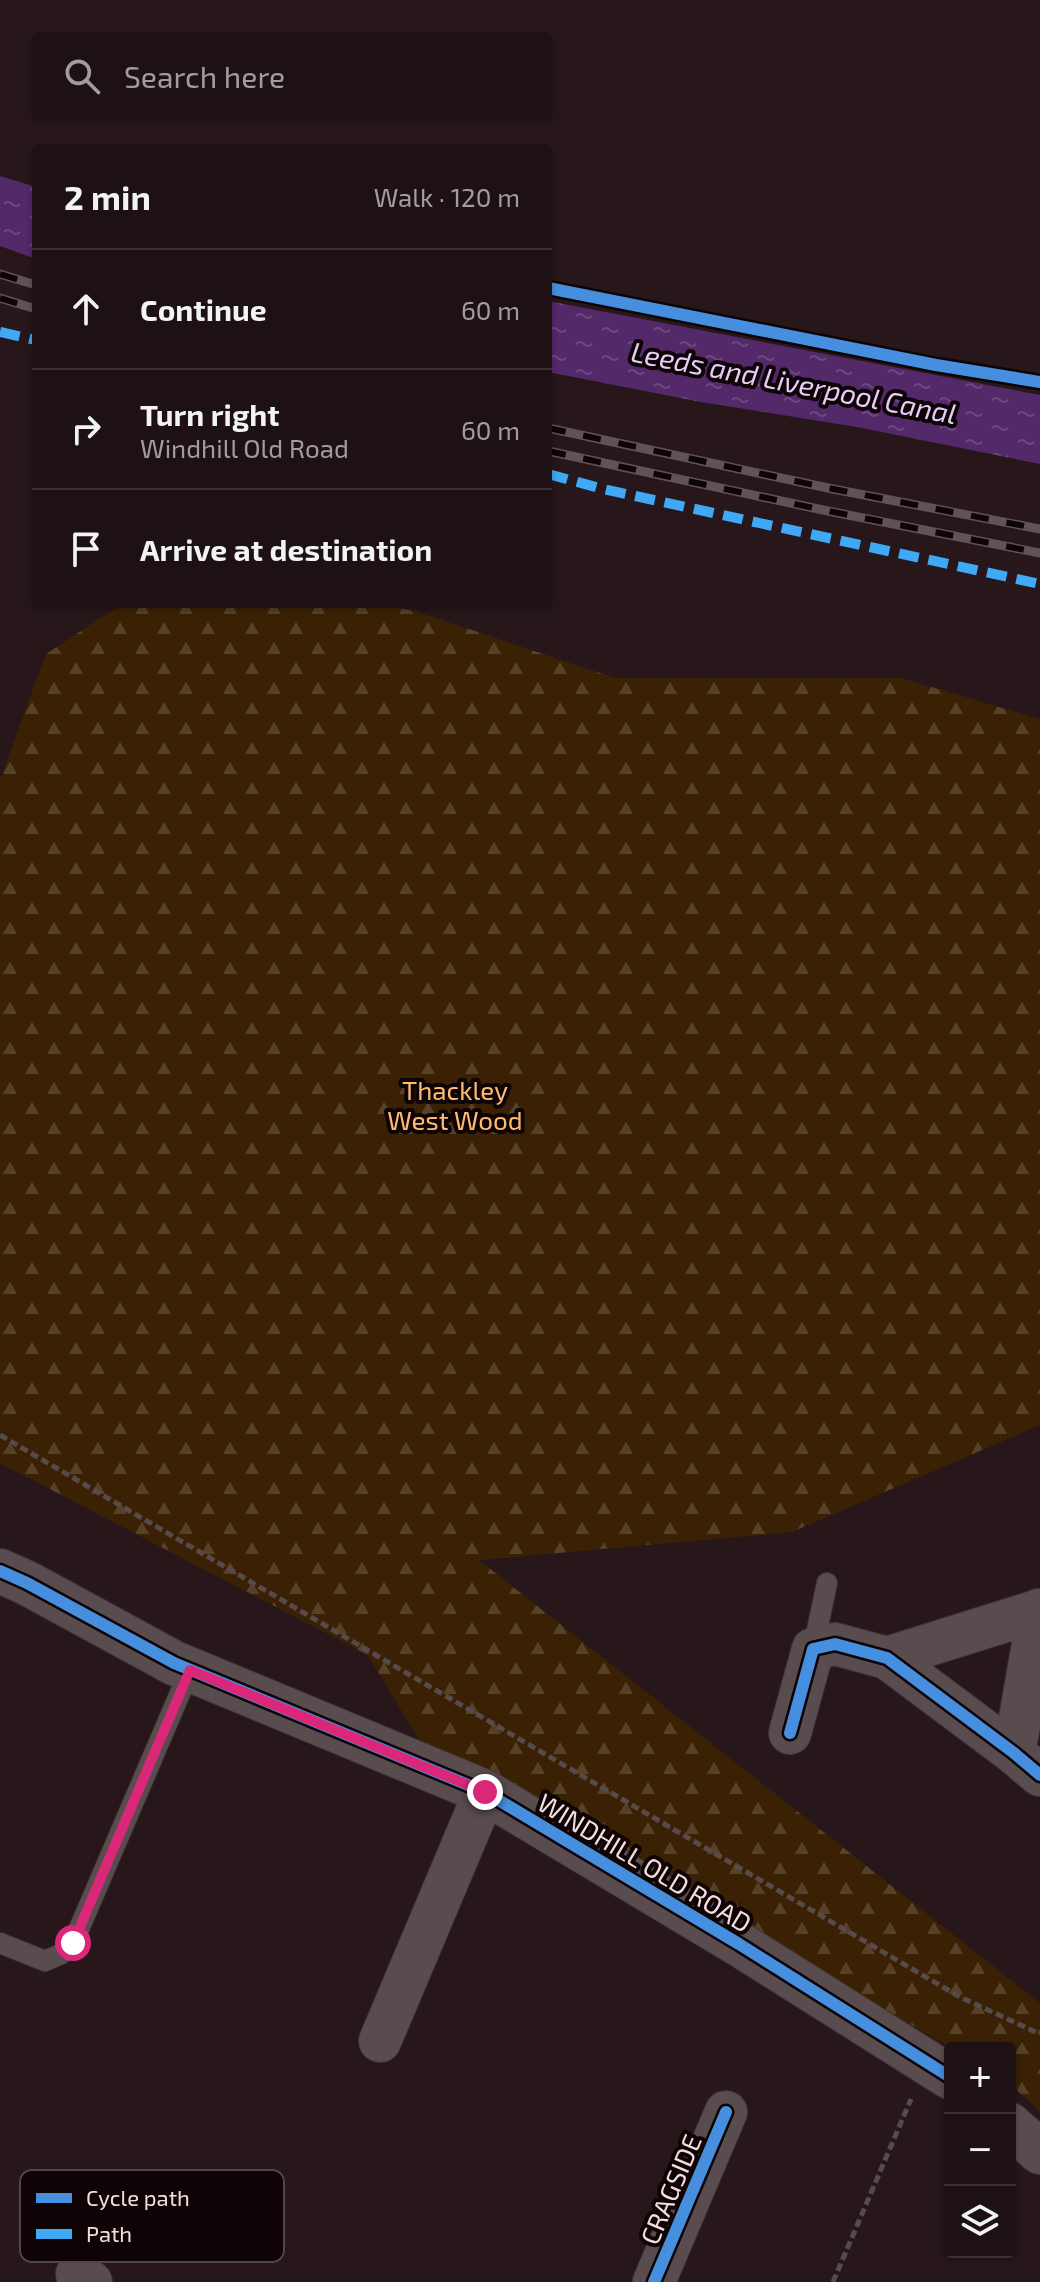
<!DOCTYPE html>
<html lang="en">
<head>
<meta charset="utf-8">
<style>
  :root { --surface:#1d1114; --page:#251a1d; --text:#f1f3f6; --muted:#a09da0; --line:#3b3134 }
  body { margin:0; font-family:"Exo 2",sans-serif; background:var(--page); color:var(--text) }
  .controls { position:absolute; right:24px; bottom:24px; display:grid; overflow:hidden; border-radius:8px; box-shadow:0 2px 6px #0004 }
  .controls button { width:72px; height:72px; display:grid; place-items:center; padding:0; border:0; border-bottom:2px solid var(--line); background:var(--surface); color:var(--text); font:40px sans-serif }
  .stop { position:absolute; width:24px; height:24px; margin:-18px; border:6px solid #db2777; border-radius:50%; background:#fff }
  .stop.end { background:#db2777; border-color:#fff; box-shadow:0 2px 8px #0008 }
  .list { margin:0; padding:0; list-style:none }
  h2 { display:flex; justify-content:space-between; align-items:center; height:104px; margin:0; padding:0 32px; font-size:34px }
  h2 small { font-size:26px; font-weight:400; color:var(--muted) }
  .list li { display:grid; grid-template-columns:52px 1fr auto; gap:24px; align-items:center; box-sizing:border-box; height:120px; padding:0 32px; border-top:2px solid var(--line) }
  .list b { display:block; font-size:30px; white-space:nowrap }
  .list p { margin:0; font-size:26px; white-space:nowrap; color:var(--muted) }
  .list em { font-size:26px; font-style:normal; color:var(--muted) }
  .icon { flex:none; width:44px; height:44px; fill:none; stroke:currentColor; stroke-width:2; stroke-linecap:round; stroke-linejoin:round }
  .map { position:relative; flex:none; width:1040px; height:2282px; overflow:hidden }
  .search { position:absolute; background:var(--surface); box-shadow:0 2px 6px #0004; left:32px; top:32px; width:520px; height:88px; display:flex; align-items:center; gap:20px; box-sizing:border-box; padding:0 28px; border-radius:8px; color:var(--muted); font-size:30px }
  .panel { position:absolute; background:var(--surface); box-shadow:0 2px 6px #0004; left:32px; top:144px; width:520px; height:464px; border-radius:8px }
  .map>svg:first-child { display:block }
  .forest { fill:url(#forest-firs) }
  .water { fill:url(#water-ripples) }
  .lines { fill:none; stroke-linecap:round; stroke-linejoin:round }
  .service-casing { stroke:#403335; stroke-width:22 }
  .minor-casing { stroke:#403335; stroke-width:44 }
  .tertiary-casing { stroke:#403335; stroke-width:46 }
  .path { stroke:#564a4c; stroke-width:5; stroke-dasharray:8 4; stroke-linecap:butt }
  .service { stroke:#594c4e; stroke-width:20 }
  .minor { stroke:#594c4e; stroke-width:42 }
  .tertiary { stroke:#594c4e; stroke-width:44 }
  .rail-casing { stroke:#605356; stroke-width:9 }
  .rail { stroke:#0e0305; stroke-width:6; stroke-dasharray:18; stroke-linecap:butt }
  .quiet { stroke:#3fa9f5; stroke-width:10; stroke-dasharray:20 10; stroke-linecap:butt }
  .cycleway-casing { stroke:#0e0305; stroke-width:17 }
  .cycleway { stroke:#468fdf; stroke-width:12 }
  .route { stroke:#db2777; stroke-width:10 }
  .labels { text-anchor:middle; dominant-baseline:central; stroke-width:8; stroke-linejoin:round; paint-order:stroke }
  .park-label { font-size:26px; fill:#ffbb6e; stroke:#0e0305 }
  .street-label { font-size:26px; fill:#f4dde0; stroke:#0e0305 }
  .water-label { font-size:28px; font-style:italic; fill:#e4cdf6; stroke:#0e0305 }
  .key { fill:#0e0305; stroke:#534447; stroke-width:2 }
  .key-label { font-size:22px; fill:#f4dde0 }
</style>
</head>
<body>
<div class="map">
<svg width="1040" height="2282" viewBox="0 0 1040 2282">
  <defs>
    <pattern id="forest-firs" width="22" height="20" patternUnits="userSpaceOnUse" patternTransform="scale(2)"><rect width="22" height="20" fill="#3a2104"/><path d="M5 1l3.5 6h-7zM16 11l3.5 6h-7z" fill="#574128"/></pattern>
    <pattern id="water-ripples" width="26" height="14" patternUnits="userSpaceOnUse" patternTransform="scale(2)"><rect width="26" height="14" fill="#53296a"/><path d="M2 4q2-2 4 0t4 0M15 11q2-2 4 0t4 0" fill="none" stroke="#6c487f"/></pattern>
  </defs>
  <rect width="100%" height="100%" fill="#27171a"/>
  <!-- forest -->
  <polygon class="forest" points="122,604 374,604 415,611 615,678 901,678 1040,719 1040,1425 792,1532 479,1560 1040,2003 1040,2111 1010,2084 1010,2048 952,2048 424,1748 368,1655 0,1463 0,780 46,654"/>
  <!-- water -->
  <g class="water">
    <polygon points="0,176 36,187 36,259 0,246"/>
    <polygon points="548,301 1040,395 1040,464 857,427 701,402 548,372"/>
  </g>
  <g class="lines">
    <!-- service casing -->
    <g class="service-casing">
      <g id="service">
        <polyline points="813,1649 827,1583"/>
        <polyline points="0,1943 45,1961 61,1954 73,1943 190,1670"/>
      </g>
    </g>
    <!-- minor casing -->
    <g class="minor-casing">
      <g id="minor">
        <polyline points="887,1658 1040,1610"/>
        <polyline points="790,1733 813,1649 835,1644 887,1658 1014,1753 1040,1775"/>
        <polyline points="1014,1753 1039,1610"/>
        <polyline points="380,2041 485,1792"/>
        <polyline points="77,2274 91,2282"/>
        <polyline points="654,2282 726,2112"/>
      </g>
    </g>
    <!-- tertiary casing -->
    <g class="tertiary-casing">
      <g id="tertiary">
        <polyline points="0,1571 27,1583 174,1663 485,1792 739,1944 950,2077"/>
        <polyline points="1010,2125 1040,2152"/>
      </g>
    </g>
    <!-- path -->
    <g class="path">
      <polyline points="0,1435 960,1997 1040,2034"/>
      <polyline points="833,2282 911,2099"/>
    </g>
    <!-- service -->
    <use href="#service" class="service"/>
    <!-- minor -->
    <use href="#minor" class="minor"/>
    <!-- tertiary -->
    <use href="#tertiary" class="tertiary"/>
    <!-- rail casing -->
    <g class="rail-casing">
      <g id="rail">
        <polyline points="0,274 36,285"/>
        <polyline points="0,298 36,309"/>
        <polyline points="548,428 828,488 1040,529"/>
        <polyline points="548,451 823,510 1040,553"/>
      </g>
    </g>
    <!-- rail -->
    <use href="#rail" class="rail"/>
    <!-- quiet -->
    <g class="quiet">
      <polyline points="0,332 36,340"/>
      <polyline points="548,474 603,489 1040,584"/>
    </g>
    <!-- cycleway casing -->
    <g class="cycleway-casing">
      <g id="cycleway">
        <polyline points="548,288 936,365 1040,382"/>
        <polyline points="0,1571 27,1583 174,1663 485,1792 739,1944 950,2077"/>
        <polyline points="790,1733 813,1649 835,1644 887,1658 1014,1753 1040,1775"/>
        <polyline points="654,2282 726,2112"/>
      </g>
    </g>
    <!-- cycleway -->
    <use href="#cycleway" class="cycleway"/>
  </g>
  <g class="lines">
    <!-- route -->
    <polyline class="route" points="73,1943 190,1670 485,1792"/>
  </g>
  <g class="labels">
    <!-- park labels -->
    <g class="park-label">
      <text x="455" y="1089">Thackley<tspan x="455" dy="30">West Wood</tspan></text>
    </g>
    <!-- street labels -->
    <g class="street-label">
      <text transform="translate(645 1862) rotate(31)">WINDHILL OLD ROAD</text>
      <text transform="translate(670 2189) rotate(-67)">CRAGSIDE</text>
    </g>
    <!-- water labels -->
    <g class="water-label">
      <text transform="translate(794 382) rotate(11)">Leeds and Liverpool Canal</text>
    </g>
  </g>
  <!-- legend -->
  <rect x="20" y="2170" width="264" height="92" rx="12" class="key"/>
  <rect x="36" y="2193" width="36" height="10" fill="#468fdf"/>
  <rect x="36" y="2229" width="36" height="10" fill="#3fa9f5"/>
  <g class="key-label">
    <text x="86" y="2206">Cycle path</text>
    <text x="86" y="2242">Path</text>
  </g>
</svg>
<div class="controls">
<button>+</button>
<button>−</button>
<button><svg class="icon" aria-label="layers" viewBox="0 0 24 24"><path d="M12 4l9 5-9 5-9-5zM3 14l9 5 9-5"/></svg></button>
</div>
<div class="stop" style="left:73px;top:1943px"></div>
<div class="stop end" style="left:485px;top:1792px"></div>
<div class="search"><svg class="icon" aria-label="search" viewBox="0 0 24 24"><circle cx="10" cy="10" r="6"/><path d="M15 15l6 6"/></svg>Search here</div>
<section class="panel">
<h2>2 min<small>Walk · 120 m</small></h2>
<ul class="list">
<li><svg class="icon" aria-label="ahead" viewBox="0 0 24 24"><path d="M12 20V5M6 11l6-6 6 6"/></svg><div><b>Continue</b></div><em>60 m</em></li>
<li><svg class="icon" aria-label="right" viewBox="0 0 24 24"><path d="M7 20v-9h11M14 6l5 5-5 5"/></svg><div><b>Turn right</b><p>Windhill Old Road</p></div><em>60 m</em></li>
<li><svg class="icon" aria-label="arrive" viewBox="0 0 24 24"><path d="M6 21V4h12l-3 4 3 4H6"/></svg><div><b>Arrive at destination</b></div></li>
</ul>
</section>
</div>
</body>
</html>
